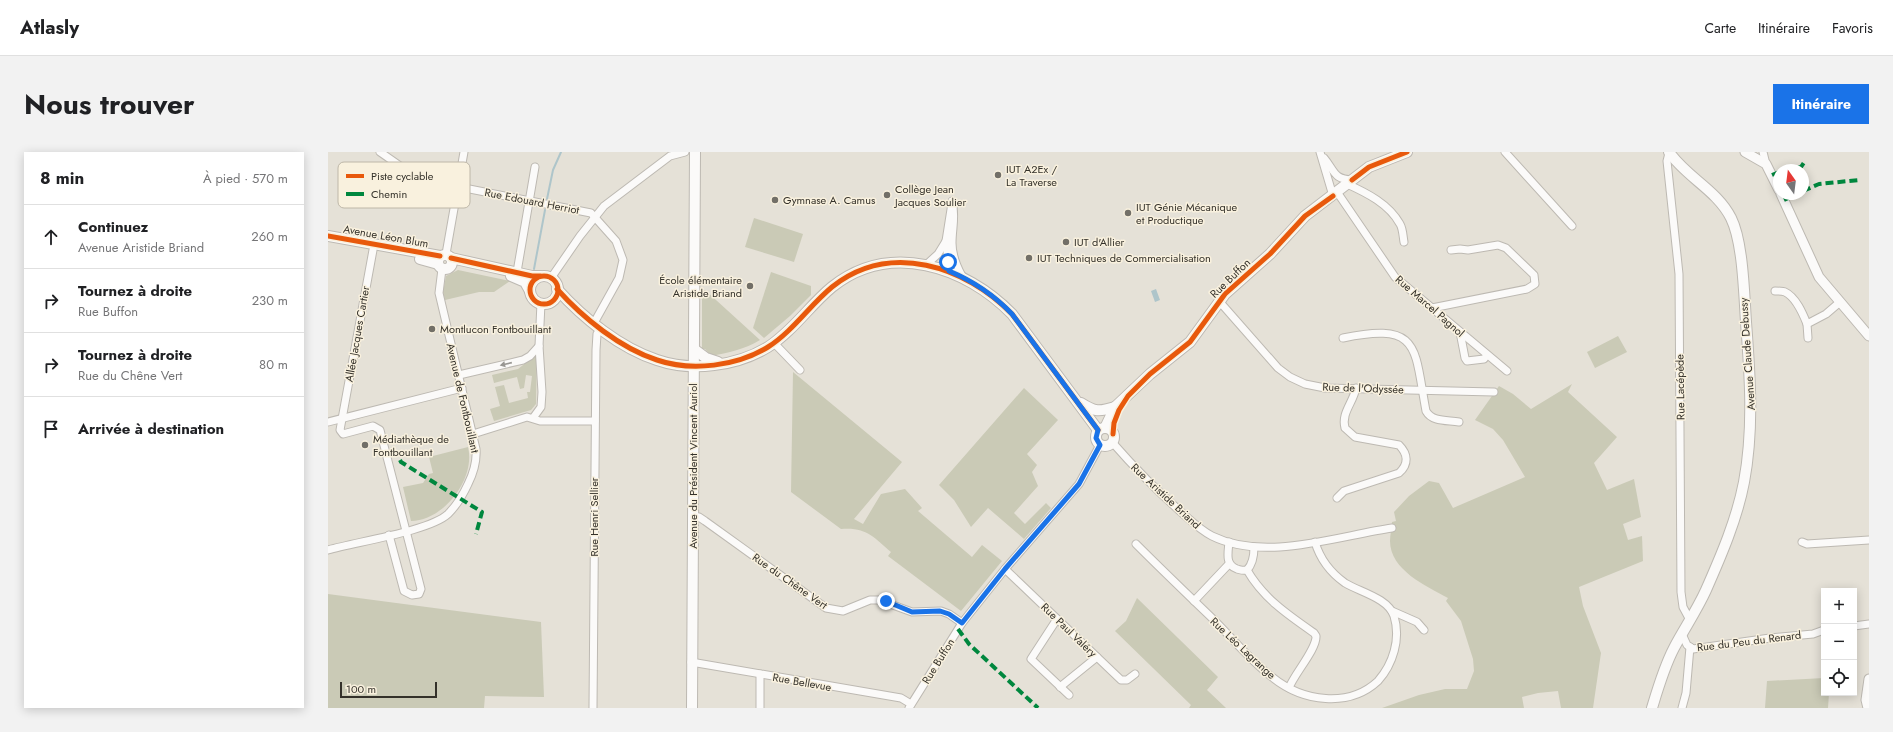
<!DOCTYPE html>
<html lang="fr">
<head>
<meta charset="utf-8">
<style>
  :root { --surface:#fff; --page:#f2f2f2; --text:#202124; --muted:#757577; --line:#e0e0e0; --accent:#1a73e8 }
  body { margin:0; font-family:Jost,sans-serif; background:var(--page); color:var(--text) }
  .controls { position:absolute; right:12px; bottom:12px; display:grid; overflow:hidden; border-radius:0px; box-shadow:0 2px 10px #0003 }
  .controls button { width:36px; height:36px; display:grid; place-items:center; padding:0; border:0; border-bottom:1px solid var(--line); background:var(--surface); color:var(--text); font:20px sans-serif }
  .compass { position:absolute; left:1445px; top:12px; width:36px; height:36px; border-radius:50%; background:var(--surface); box-shadow:0 2px 10px #0003; rotate:346deg }
  .scale { position:absolute; left:12px; bottom:10px; width:97px; box-sizing:border-box; padding-left:4px; border:2px solid #34312a; border-top:0; font-size:11px; line-height:14px; white-space:nowrap; color:#34312a; -webkit-text-stroke:3px #f9f1de; paint-order:stroke }
  .stop { position:absolute; width:12px; height:12px; margin:-9px; border:3px solid #1a73e8; border-radius:50%; background:#fff }
  .stop.end { background:#1a73e8; border-color:#fff; box-shadow:0 1px 4px #0008 }
  .list { margin:0; padding:0; list-style:none }
  h2 { display:flex; justify-content:space-between; align-items:center; height:52px; margin:0; padding:0 16px; font-size:17px }
  h2 small { font-size:13px; font-weight:400; color:var(--muted) }
  .list li { display:grid; grid-template-columns:26px 1fr auto; gap:12px; align-items:center; box-sizing:border-box; height:64px; padding:0 16px; border-top:1px solid var(--line) }
  .list b { display:block; font-size:15px; white-space:nowrap }
  .list p { margin:0; font-size:13px; white-space:nowrap; color:var(--muted) }
  .list em { font-size:13px; font-style:normal; color:var(--muted) }
  .icon { flex:none; width:22px; height:22px; fill:none; stroke:currentColor; stroke-width:2; stroke-linecap:round; stroke-linejoin:round }
  .map { position:relative; flex:none; width:1541px; height:556px; overflow:hidden; border-radius:0px }
  header { display:flex; align-items:center; gap:24px; box-sizing:border-box; height:56px; padding:0 20px; background:var(--surface); border-bottom:1px solid var(--line) }
  header strong { font-size:19px }
  nav { display:flex; gap:22px; margin-inline-start:auto; font-size:14px }
  .intro { display:flex; align-items:center; justify-content:space-between; box-sizing:border-box; height:96px; padding:0 24px }
  h1 { margin:0; font-size:28px }
  .button { padding:10px 18px; border-radius:0px; background:var(--accent); color:#fff; font-size:14px; font-weight:700 }
  main { display:flex; gap:24px; padding:0 24px }
  aside { flex:1; background:var(--surface); border-radius:0px; box-shadow:0 2px 10px #0003 }
  .map>svg:first-child { display:block }
  .green { fill:#cacab6 }
  .water { fill:#aec5ca }
  .lines { fill:none; stroke-linecap:round; stroke-linejoin:round }
  .stream { stroke:#aec5ca; stroke-width:2 }
  .minor-casing { stroke:#bdb9b2; stroke-width:9 }
  .tertiary-casing { stroke:#bdb9b2; stroke-width:11 }
  .secondary-casing { stroke:#bdb9b2; stroke-width:12 }
  .minor { stroke:#fbfaf9; stroke-width:7 }
  .tertiary { stroke:#fbfaf9; stroke-width:9 }
  .secondary { stroke:#fbfaf9; stroke-width:10 }
  .quiet { stroke:#00873e; stroke-width:4; stroke-dasharray:8 4; stroke-linecap:butt }
  .cycleway-casing { stroke:#f9f1de; stroke-width:8 }
  .cycleway { stroke:#e8590c; stroke-width:5 }
  .oneway { fill:#989692 }
  .route { stroke:#1a73e8; stroke-width:5 }
  .poi-dot { fill:#726f67; stroke:#f9f1de; stroke-width:1.5 }
  .labels { text-anchor:middle; dominant-baseline:central; stroke-width:3; stroke-linejoin:round; paint-order:stroke }
  .poi-label { font-size:11px; fill:#34312a; stroke:#f9f1de; text-anchor:start }
  .street-label { font-size:11px; fill:#34312a; stroke:#f9f1de }
  .key { fill:#f9f1de; stroke:#beb7a8; stroke-width:1 }
  .key-label { font-size:11px; fill:#34312a }
</style>
</head>
<body>
<header>
<strong>Atlasly</strong>
<nav><a>Carte</a><a>Itinéraire</a><a>Favoris</a></nav>
</header>
<div class="intro"><h1>Nous trouver</h1><a class="button">Itinéraire</a></div>
<main>
<aside>
<h2>8 min<small>À pied · 570 m</small></h2>
<ul class="list">
<li><svg class="icon" aria-label="ahead" viewBox="0 0 24 24"><path d="M12 20V5M6 11l6-6 6 6"/></svg><div><b>Continuez</b><p>Avenue Aristide Briand</p></div><em>260 m</em></li>
<li><svg class="icon" aria-label="right" viewBox="0 0 24 24"><path d="M7 20v-9h11M14 6l5 5-5 5"/></svg><div><b>Tournez à droite</b><p>Rue Buffon</p></div><em>230 m</em></li>
<li><svg class="icon" aria-label="right" viewBox="0 0 24 24"><path d="M7 20v-9h11M14 6l5 5-5 5"/></svg><div><b>Tournez à droite</b><p>Rue du Chêne Vert</p></div><em>80 m</em></li>
<li><svg class="icon" aria-label="arrive" viewBox="0 0 24 24"><path d="M6 21V4h12l-3 4 3 4H6"/></svg><div><b>Arrivée à destination</b></div></li>
</ul>
</aside>
<div class="map">
<svg width="1541" height="556" viewBox="0 0 1541 556">
  <rect width="100%" height="100%" fill="#e5e1d7"/>
  <!-- green -->
  <g class="green">
    <polygon points="426,66 475,82 466,110 417,95"/>
    <polygon points="130,118 182,129 166,140 151,140 117,148 115,140 118,124"/>
    <polygon points="443,120 483,134 483,143 462,164 436,186 425,176"/>
    <path d="M377 138 432 188C417 197 400 201 383 204L377 197H374V141Z"/>
    <polygon points="1290,184 1299,200 1267,216 1259,200"/>
    <polygon points="209,202 208,252 203,258 166,269 162,257 172,254 167,235 176,233 181,251 200,246 199,240 202,240 204,224 198,223 196,236 192,237 189,225 166,231 164,223 190,217"/>
    <path d="M465 220 574 310 526 367 535 372 553 342 577 337 594 356 590 359 644 405 654 393 674 409 633 459 560 404 563 400C545 385 539 375 513 377L463 340Z"/>
    <path d="M1244 232 1240 240 1289 285 1266 311 1279 338 1306 327 1313 365 1295 372 1300 388 1314 384 1315 409 1251 435 1255 454 1273 501 1265 556H1233L1230 539 1210 541 1194 545 1196 556H1054L1091 543 1117 537H1139L1146 519 1145 507 1133 469 1118 449 1120 446C1098 434 1062 418 1062 389 1062 382 1064 376 1064 370L1068 369 1066 360 1081 344 1101 329 1111 331 1125 356 1197 325 1175 288 1165 277 1147 268 1171 234 1185 242 1203 257Z"/>
    <polygon points="696,236 730,268 699,302 709,313 704,320 710,334 686,361 697,372 718,351 723,356 696,387 660,356 643,375 626,348 611,333"/>
    <path d="M140 295C148 327 115 369 83 369L75 335 95 331 101 322 105 321 101 305Z"/>
    <polygon points="0,442 213,470 216,545 157,544 156,556 0,556"/>
    <polygon points="809,446 890,525 879,538 898,556 861,556 863,553 787,479 798,469"/>
    <polygon points="1496,526 1496,541 1501,541 1500,556 1437,556 1439,529"/>
  </g>
  <!-- water -->
  <polygon class="water" points="828,137 832,148 827,150 823,139"/>
  <g class="lines">
    <!-- stream -->
    <g class="stream">
      <polyline points="219,47 225,18 233,0"/>
      <polyline points="206,117 217,58"/>
    </g>
    <!-- minor casing -->
    <g class="minor-casing">
      <g id="minor">
        <polyline points="52,0 85,23 96,28 263,61 288,89 295,108 291,126 266,171"/>
        <polyline points="992,0 1005,44"/>
        <polyline points="1177,0 1244,74"/>
        <polyline points="1435,0 1438,12"/>
        <polyline points="1341,1 1339,9 1351,122 1353,440 1355,455 1362,468"/>
        <path d="M996 6C1007 19 1005 27 1024 28"/>
        <path d="M1019 32C1039 41 1061 52 1072 72 1075 77 1075 85 1076 90"/>
        <polyline points="1009,40 1067,125 1179,219"/>
        <path d="M624 49C628 64 624 76 624 91 624 103 628 113 634 124"/>
        <polyline points="45,98 12,278 15,282 45,274 52,278 93,437 91,442 84,443 76,439 61,383"/>
        <polyline points="118,102 136,0"/>
        <polyline points="598,113 610,102 618,89"/>
        <polyline points="621,119 618,89 624,51"/>
        <polyline points="189,120 207,15"/>
        <polyline points="223,126 252,84 276,54 342,4 357,0"/>
        <path d="M1447 139C1450 139 1455 139 1457 140 1468 145 1475 162 1479 172"/>
        <polyline points="891,149 950,216 962,225 977,232 997,236 1166,240"/>
        <polyline points="1104,156 1199,137 1207,132 1206,123 1178,96 1170,93 1140,98 1132,97 1123,98"/>
        <polyline points="1132,180 1137,206 1139,209 1156,207 1159,203"/>
        <path d="M1015 186C1093 170 1086 195 1098 259 1104 270 1119 268 1131 270"/>
        <polyline points="1480,186 1479,172 1498,162 1512,150"/>
        <polyline points="446,191 472,218"/>
        <polyline points="131,223 195,208 202,204 211,194"/>
        <polyline points="205,266 213,255 214,240 211,194 213,151"/>
        <polyline points="0,270 134,236"/>
        <polyline points="145,282 199,265 212,269 267,269"/>
        <path d="M784 290C805 314 828 338 853 360 862 368 872 378 884 384 937 410 1009 384 1064 376"/>
        <path d="M1009 346 1016 339 1071 321C1081 312 1080 302 1071 293L1027 285 1017 276C1013 261 1025 251 1028 236"/>
        <polyline points="365,364 371,365 377,369 498,456 515,459 542,448 551,448 584,460 613,459 621,462 634,471"/>
        <path d="M901 390C900 401 897 413 909 417 913 418 915 419 919 418 935 446 960 463 986 481L988 484C989 497 966 522 961 536"/>
        <polyline points="1474,390 1479,392 1541,388"/>
        <path d="M808 392C834 418 860 443 886 468 905 487 923 509 944 525 975 550 1021 556 1050 529 1065 512 1073 487 1066 464 1060 446 1032 440 1017 431 1003 421 992 407 987 390"/>
        <path d="M0 398C27 390 102 379 120 362 129 353 135 343 140 332 146 320 149 310 148 297L111 141 114 117"/>
        <polyline points="677,417 793,528 799,528 807,522"/>
        <path d="M919 418C925 412 926 403 926 395"/>
        <polyline points="866,449 901,412"/>
        <polyline points="1064,459 1089,470 1096,478"/>
        <polyline points="729,467 703,507 741,543"/>
        <polyline points="1526,474 1541,472"/>
        <polyline points="1354,482 1359,493 1365,497 1442,486 1485,482 1496,478"/>
        <polyline points="363,510 573,546 583,552"/>
        <polyline points="732,535 769,505"/>
        <polyline points="265,556 268,198 269,182 273,176"/>
        <polyline points="432,556 432,522"/>
        <polyline points="581,556 634,471 677,417 751,332 772,293"/>
        <polyline points="1354,556 1358,541 1362,495"/>
      </g>
    </g>
    <!-- tertiary casing -->
    <g class="tertiary-casing">
      <g id="tertiary">
        <polyline points="1417,0 1438,12 1451,38"/>
        <polyline points="1453,42 1491,125 1541,184"/>
        <polyline points="1540,556 1538,548 1541,527"/>
      </g>
    </g>
    <!-- secondary casing -->
    <g class="secondary-casing">
      <g id="secondary">
        <polyline points="0,84 112,104"/>
        <circle cx="117" cy="110" r="7"/>
        <polyline points="123,106 204,124 212,124"/>
        <polyline points="92,107 110,112"/>
        <polyline points="183,124 197,130 202,139"/>
        <circle cx="216" cy="138" r="14"/>
        <path d="M229 137C255 166 292 196 329 208 364 220 409 214 440 195 465 179 482 153 504 135 562 89 637 114 684 162L770 278"/>
        <polyline points="366,197 378,206 390,210"/>
        <path d="M753 251C767 260 771 260 787 255"/>
        <circle cx="777" cy="285" r="9"/>
        <polyline points="777,276 787,255 822,222 862,190 897,142 942,102 977,64 1041,15 1079,0"/>
        <polyline points="364,556 367,0"/>
        <path d="M1324 556C1330 536 1336 515 1346 496 1356 477 1369 458 1378 438 1393 404 1409 367 1416 330 1426 277 1422 223 1418 170 1416 141 1415 90 1403 66 1389 38 1358 25 1341 0"/>
      </g>
    </g>
    <!-- minor -->
    <use href="#minor" class="minor"/>
    <!-- tertiary -->
    <use href="#tertiary" class="tertiary"/>
    <!-- secondary -->
    <use href="#secondary" class="secondary"/>
    <!-- quiet -->
    <g class="quiet">
      <polyline points="1458,18 1473,15 1477,9"/>
      <polyline points="1444,23 1451,20"/>
      <polyline points="1475,39 1491,32 1531,28"/>
      <polyline points="1456,48 1469,42"/>
      <polyline points="72,308 73,310 154,360 148,382"/>
      <polyline points="630,477 641,492 710,556"/>
    </g>
    <!-- cycleway casing -->
    <g class="cycleway-casing">
      <g id="cycleway">
        <polyline points="1024,28 1041,15 1079,0"/>
        <polyline points="0,84 112,104"/>
        <polyline points="123,106 204,124 212,124"/>
        <circle cx="216" cy="138" r="14"/>
        <path d="M229 137C255 166 292 196 329 208 364 220 409 214 440 195 465 179 482 153 504 135 562 89 637 114 684 162L770 278"/>
        <polyline points="785,282 786,271 791,258 800,244 822,222 862,190 897,142 942,102 977,64 1005,44"/>
      </g>
    </g>
    <!-- cycleway -->
    <use href="#cycleway" class="cycleway"/>
  </g>
  <!-- one-way arrows -->
  <defs><path id="oneway-solid" d="M-6-.8H1V-3.2L6.5 0L1 3.2V.8H-6Z"/></defs>
  <use class="oneway" href="#oneway-solid" transform="translate(178 212) rotate(167)"/>
  <g class="lines">
    <!-- route -->
    <path class="route" d="M558 449 584 460 612 459 621 462 634 471 677 417 751 332 772 293 768 286 770 278 684 162C666 143 645 129 621 119L620 110"/>
  </g>
  <!-- markers -->
  <g class="poi-dot">
    <circle cx="670" cy="23" r="4"/>
    <circle cx="559" cy="43" r="4"/>
    <circle cx="447" cy="48" r="4"/>
    <circle cx="800" cy="61" r="4"/>
    <circle cx="738" cy="90" r="4"/>
    <circle cx="701" cy="106" r="4"/>
    <circle cx="422" cy="134" r="4"/>
    <circle cx="104" cy="177" r="4"/>
    <circle cx="37" cy="293" r="4"/>
  </g>
  <g class="labels">
    <!-- poi labels -->
    <g class="poi-label">
      <text x="678" y="17">IUT A2Ex /<tspan x="678" dy="13">La Traverse</tspan></text>
      <text x="567" y="37">Collège Jean<tspan x="567" dy="13">Jacques Soulier</tspan></text>
      <text x="455" y="48">Gymnase A. Camus</text>
      <text x="808" y="55">IUT Génie Mécanique<tspan x="808" dy="13">et Productique</tspan></text>
      <text x="746" y="90">IUT d'Allier</text>
      <text x="709" y="106">IUT Techniques de Commercialisation</text>
      <text x="414" y="128" text-anchor="end">École élémentaire<tspan x="414" dy="13">Aristide Briand</tspan></text>
      <text x="112" y="177">Montlucon Fontbouillant</text>
      <text x="45" y="287">Médiathèque de<tspan x="45" dy="13">Fontbouillant</tspan></text>
    </g>
    <!-- street labels -->
    <g class="street-label">
      <text transform="translate(204 49) rotate(11)">Rue Edouard Herriot</text>
      <text transform="translate(58 84) rotate(10)">Avenue Léon Blum</text>
      <text transform="translate(902 126) rotate(-44)">Rue Buffon</text>
      <text transform="translate(1102 154) rotate(41)">Rue Marcel Pagnol</text>
      <text transform="translate(29 182) rotate(-80)">Allée Jacques Cartier</text>
      <text transform="translate(1419 202) rotate(-94)">Avenue Claude Debussy</text>
      <text transform="translate(1352 235) rotate(-91)">Rue Lacépède</text>
      <text transform="translate(1035 236) rotate(2)">Rue de l'Odyssée</text>
      <text transform="translate(135 246) rotate(77)">Avenue de Fontbouillant</text>
      <text transform="translate(365 314) rotate(-90)">Avenue du Président Vincent Auriol</text>
      <text transform="translate(838 344) rotate(43)">Rue Aristide Briand</text>
      <text transform="translate(266 365) rotate(-90)">Rue Henri Sellier</text>
      <text transform="translate(462 429) rotate(35)">Rue du Chêne Vert</text>
      <text transform="translate(741 478) rotate(44)">Rue Paul Valéry</text>
      <text transform="translate(1421 489) rotate(-7)">Rue du Peu du Renard</text>
      <text transform="translate(915 496) rotate(43)">Rue Léo Lagrange</text>
      <text transform="translate(610 509) rotate(-58)">Rue Buffon</text>
      <text transform="translate(474 530) rotate(10)">Rue Bellevue</text>
    </g>
  </g>
  <!-- legend -->
  <rect x="10" y="10" width="132" height="46" rx="6" class="key"/>
  <rect x="18" y="22" width="18" height="4" fill="#e8590c"/>
  <rect x="18" y="40" width="18" height="4" fill="#00873e"/>
  <g class="key-label">
    <text x="43" y="28">Piste cyclable</text>
    <text x="43" y="46">Chemin</text>
  </g>
</svg>
<div class="controls">
<button>+</button>
<button>−</button>
<button><svg class="icon" aria-label="locate" viewBox="0 0 24 24"><circle cx="12" cy="12" r="6"/><path d="M12 2v4M12 18v4M2 12h4M18 12h4"/></svg></button>
</div>
<svg class="compass" viewBox="-18 -18 36 36"><path d="M0-13l5 13h-10z" fill="#e53935"/><path d="M0 13l5-13h-10z" fill="#757577"/></svg>
<div class="scale">100 m</div>
<div class="stop" style="left:620px;top:110px"></div>
<div class="stop end" style="left:558px;top:449px"></div>
</div>
</main>
</body>
</html>
